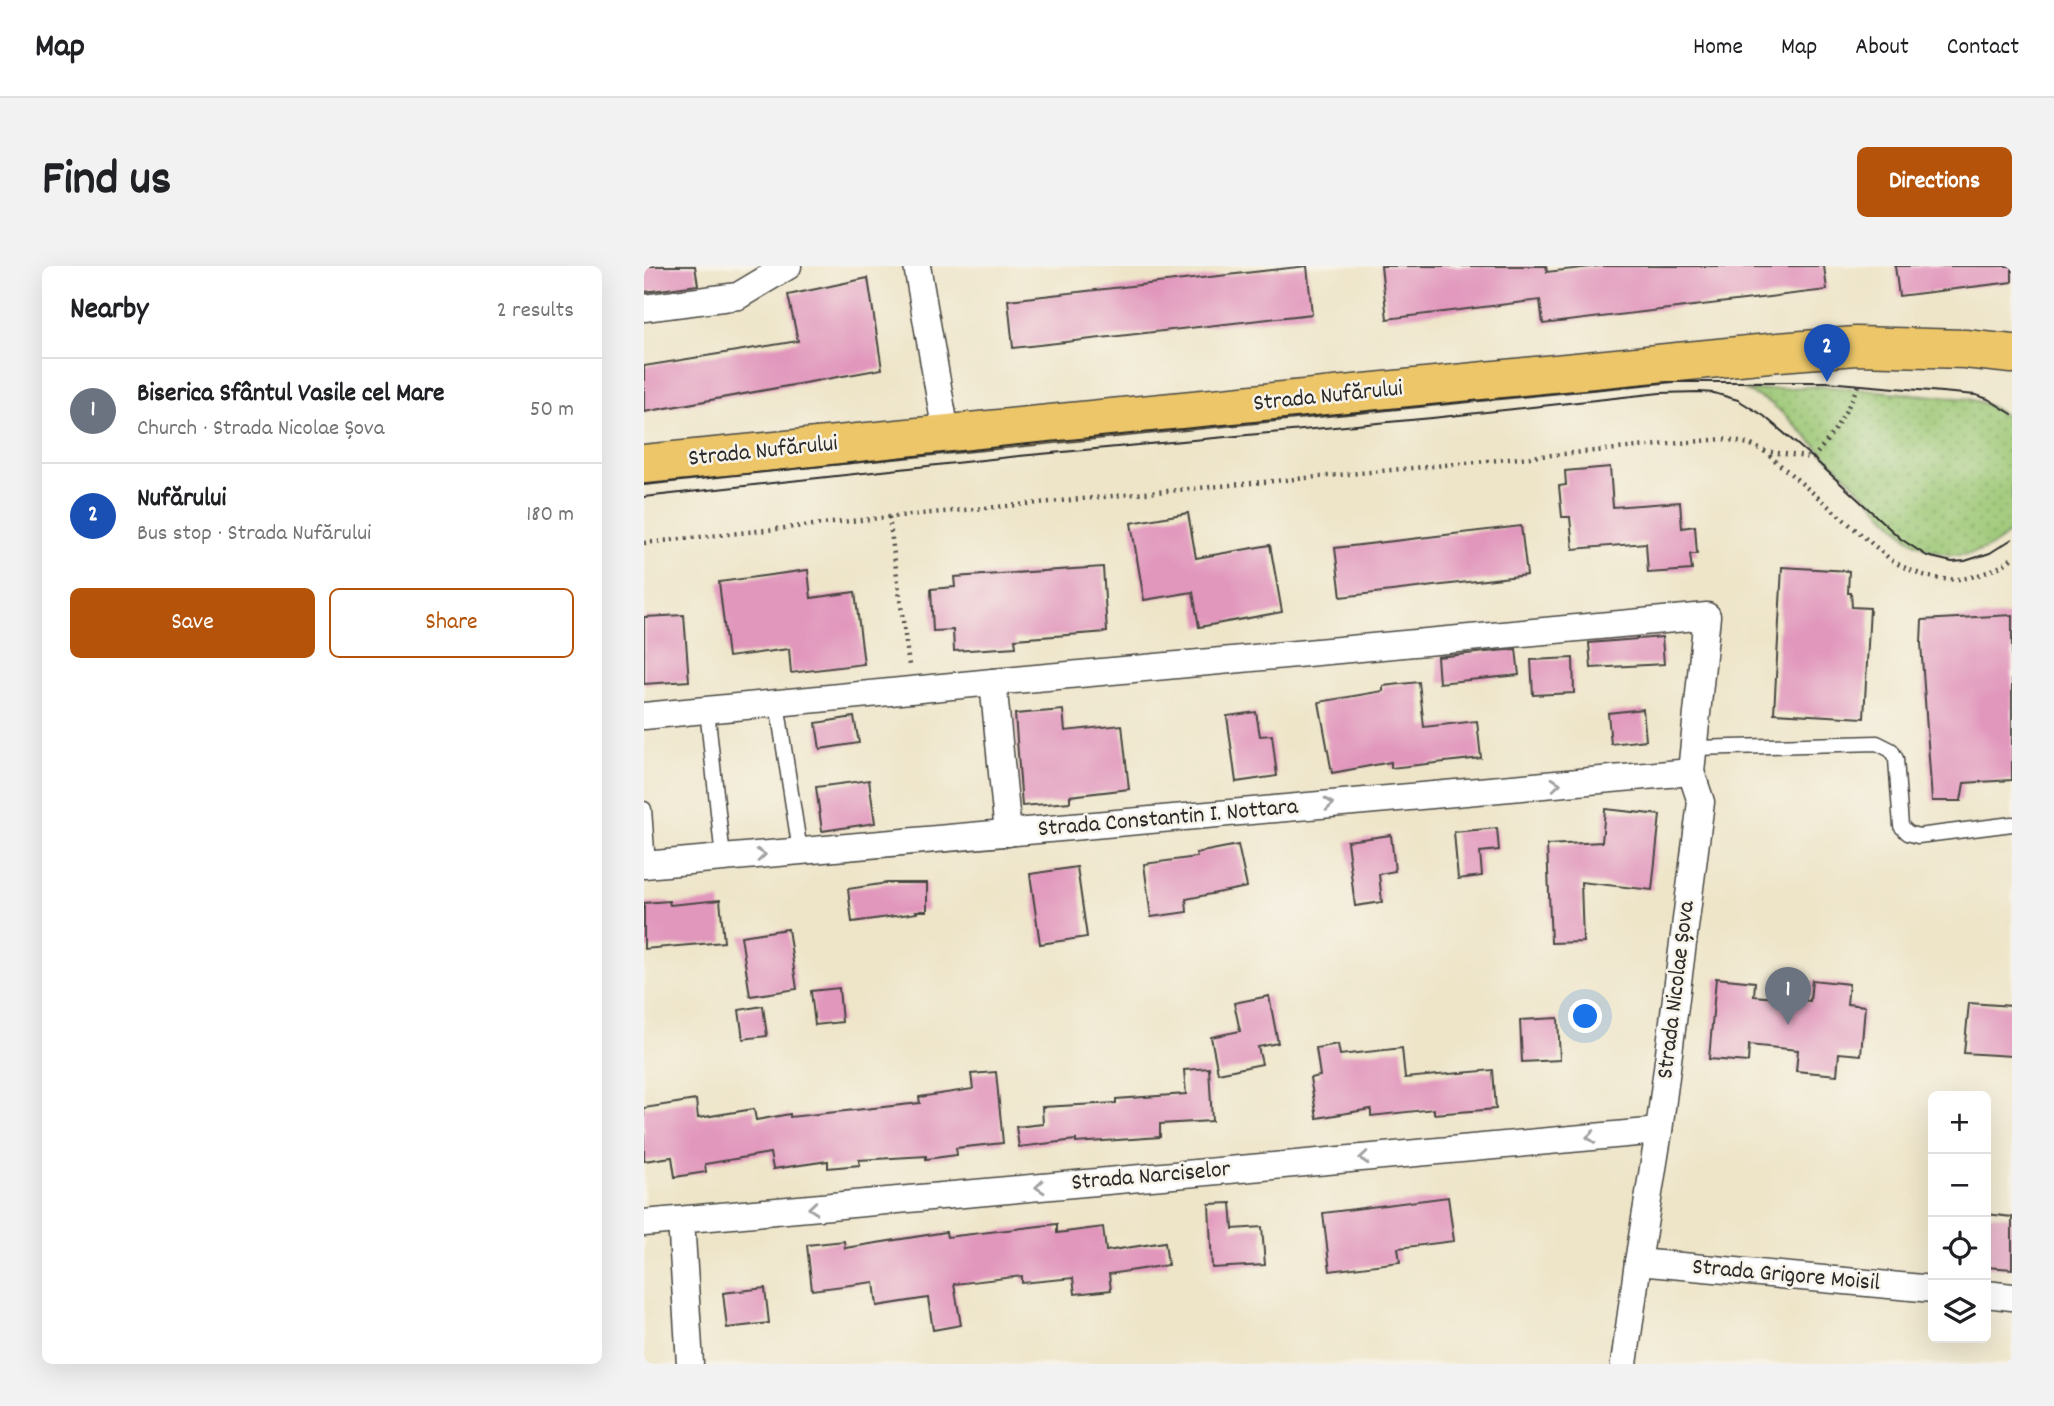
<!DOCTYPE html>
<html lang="en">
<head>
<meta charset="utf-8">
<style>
  :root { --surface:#fff; --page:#f2f2f2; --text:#202124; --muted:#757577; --line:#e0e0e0; --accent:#b45309 }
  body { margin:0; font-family:Dekko,sans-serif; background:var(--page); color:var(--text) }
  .controls { position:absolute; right:21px; bottom:21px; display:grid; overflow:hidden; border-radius:10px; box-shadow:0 7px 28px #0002 }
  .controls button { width:63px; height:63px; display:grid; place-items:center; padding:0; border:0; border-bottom:2px solid var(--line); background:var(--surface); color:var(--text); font:35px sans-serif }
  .you { position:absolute; left:942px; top:751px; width:24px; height:24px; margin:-18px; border:5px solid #fff; border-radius:50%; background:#1a73e8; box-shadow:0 0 0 10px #1a73e833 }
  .badge { display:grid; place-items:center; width:46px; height:46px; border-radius:50%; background:var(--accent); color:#fff; font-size:23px; font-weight:700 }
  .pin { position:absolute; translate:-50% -58px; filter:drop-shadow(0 2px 4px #0008) }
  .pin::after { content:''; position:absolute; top:37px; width:24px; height:21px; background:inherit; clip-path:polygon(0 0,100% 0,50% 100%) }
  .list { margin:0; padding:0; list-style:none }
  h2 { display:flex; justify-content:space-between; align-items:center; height:91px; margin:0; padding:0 28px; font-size:30px }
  h2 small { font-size:23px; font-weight:400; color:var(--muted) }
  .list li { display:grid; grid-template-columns:46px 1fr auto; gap:21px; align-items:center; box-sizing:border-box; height:105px; padding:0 28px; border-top:2px solid var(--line) }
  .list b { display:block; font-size:26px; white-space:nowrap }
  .list p { margin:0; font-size:23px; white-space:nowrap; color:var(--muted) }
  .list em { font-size:23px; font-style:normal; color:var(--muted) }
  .actions { display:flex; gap:14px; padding:21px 28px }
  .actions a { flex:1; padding:16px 0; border:2px solid var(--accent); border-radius:10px; text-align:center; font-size:24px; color:var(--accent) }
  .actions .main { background:var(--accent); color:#fff }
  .icon { flex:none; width:38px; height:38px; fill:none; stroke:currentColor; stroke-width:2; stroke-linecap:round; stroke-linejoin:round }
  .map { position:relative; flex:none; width:1368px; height:1098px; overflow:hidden; border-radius:10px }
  header { display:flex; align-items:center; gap:42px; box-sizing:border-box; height:98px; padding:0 35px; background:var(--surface); border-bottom:2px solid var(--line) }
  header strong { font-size:33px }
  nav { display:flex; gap:38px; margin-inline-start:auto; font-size:24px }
  .intro { display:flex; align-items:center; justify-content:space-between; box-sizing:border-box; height:168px; padding:0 42px }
  h1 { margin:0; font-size:49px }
  .button { padding:18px 32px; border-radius:10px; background:var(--accent); color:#fff; font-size:24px; font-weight:700 }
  main { display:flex; gap:42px; padding:0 42px }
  aside { flex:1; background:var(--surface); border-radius:10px; box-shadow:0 7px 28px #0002 }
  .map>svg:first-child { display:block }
  .grass { fill:url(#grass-dots); stroke:#637950; stroke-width:2 }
  .building { fill:#e196bc }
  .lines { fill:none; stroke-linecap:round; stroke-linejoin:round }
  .service-casing { stroke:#484743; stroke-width:17 }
  .minor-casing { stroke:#484743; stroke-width:29 }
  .primary-casing { stroke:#484743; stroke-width:41 }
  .path { stroke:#484743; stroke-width:4.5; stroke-dasharray:2 5; stroke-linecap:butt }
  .service { stroke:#fff; stroke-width:14 }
  .minor { stroke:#fff; stroke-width:26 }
  .primary { stroke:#ecc669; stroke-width:38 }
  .tram { stroke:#2b2b2b; stroke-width:2 }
  .oneway { stroke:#a0a0a0 }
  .labels { text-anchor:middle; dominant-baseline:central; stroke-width:5; stroke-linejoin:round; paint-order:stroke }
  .street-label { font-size:24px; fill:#2b2b2b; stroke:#f7f3e8 }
</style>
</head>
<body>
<header>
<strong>Map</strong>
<nav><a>Home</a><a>Map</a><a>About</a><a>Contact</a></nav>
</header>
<div class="intro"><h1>Find us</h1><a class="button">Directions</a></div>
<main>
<aside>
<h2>Nearby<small>2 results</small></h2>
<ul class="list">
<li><span class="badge" style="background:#6b7280">1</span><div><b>Biserica Sfântul Vasile cel Mare</b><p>Church · Strada Nicolae Șova</p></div><em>50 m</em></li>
<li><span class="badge" style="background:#1a4fb4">2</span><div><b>Nufărului</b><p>Bus stop · Strada Nufărului</p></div><em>180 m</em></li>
</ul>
<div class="actions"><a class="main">Save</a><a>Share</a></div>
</aside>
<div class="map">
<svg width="1368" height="1098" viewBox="0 0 1368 1098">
  <defs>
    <pattern id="grass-dots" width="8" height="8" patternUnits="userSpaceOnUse" patternTransform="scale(1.75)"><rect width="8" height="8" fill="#9bc775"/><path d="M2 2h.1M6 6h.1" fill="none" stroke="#7fa260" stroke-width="1.8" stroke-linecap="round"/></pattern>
  </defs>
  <rect width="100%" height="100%" fill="#f7f3e8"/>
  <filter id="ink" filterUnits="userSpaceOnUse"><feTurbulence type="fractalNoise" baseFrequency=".0143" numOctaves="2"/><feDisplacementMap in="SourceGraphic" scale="14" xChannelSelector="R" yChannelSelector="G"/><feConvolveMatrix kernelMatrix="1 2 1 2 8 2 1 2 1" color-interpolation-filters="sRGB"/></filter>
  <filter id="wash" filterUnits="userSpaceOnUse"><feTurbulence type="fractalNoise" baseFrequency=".00686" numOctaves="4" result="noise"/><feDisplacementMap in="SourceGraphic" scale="28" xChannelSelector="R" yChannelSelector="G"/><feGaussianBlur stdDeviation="1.57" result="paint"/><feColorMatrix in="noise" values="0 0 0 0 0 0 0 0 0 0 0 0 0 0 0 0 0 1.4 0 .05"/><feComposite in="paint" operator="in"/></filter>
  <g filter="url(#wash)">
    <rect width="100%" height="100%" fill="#eee5c9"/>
    <!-- grass -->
    <path class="grass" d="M1176 120 1325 133C1342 137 1356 144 1368 156V264C1336 296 1300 296 1264 272L1143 151 1125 136 1102 125Z"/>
    <g id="blocks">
      <!-- building -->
      <g class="building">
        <polygon points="0,0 51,0 54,19 0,26"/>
        <polygon points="663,0 668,48 369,82 364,34"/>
        <polygon points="737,0 902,0 903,6 956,0 1180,0 1183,24 899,58 896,34 743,53"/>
        <polygon points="1251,0 1368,0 1368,16 1255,30"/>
        <polygon points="224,12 238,103 0,146 0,100 154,75 144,29"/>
        <polygon points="966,201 969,241 1036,236 1038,262 1051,260 1053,288 1046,288 1048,304 1004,307 1002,277 929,283 926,251 918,251 915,220 922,219 921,205"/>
        <polygon points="544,247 552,292 626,279 638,346 555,361 549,326 500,334 487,257"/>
        <polygon points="877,260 883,309 697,331 691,282"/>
        <polygon points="459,301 463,366 371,373 372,381 310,385 309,364 289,365 287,323 311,321 310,311"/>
        <polygon points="1138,301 1205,305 1204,327 1207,327 1208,341 1226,342 1220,452 1130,447"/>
        <polygon points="164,304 167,332 211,326 220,398 147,407 145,383 84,391 75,316"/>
        <polygon points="40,349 45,415 0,418 0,351"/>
        <polygon points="1368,349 1368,514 1320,517 1317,535 1288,535 1277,377 1278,354"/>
        <polygon points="1018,371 1020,398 947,402 945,377"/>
        <polygon points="872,383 875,409 795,417 793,391"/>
        <polygon points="929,392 930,427 889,429 887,394"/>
        <polygon points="775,416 780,461 833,455 837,492 747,502 747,496 688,507 675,436 739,425 739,420"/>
        <polygon points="999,443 1002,474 967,478 964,447"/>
        <polygon points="419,444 421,465 478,459 485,523 426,530 426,536 378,540 371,448"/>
        <polygon points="612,446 616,470 628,469 633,510 592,516 583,450"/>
        <polygon points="210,451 215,477 176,483 172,457"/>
        <polygon points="225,514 231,557 178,565 172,521"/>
        <polygon points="961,543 1016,549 1008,624 937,616 939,676 907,677 903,579 958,576"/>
        <polygon points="853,562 855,584 836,586 838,610 814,613 810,566"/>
        <polygon points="747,569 751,605 735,608 738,636 711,640 703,575"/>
        <polygon points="594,579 603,621 542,633 543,646 507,651 500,598 553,591 552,587"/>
        <polygon points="433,601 443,671 396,678 386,608"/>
        <polygon points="243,617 283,617 283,645 272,645 273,647 208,656 204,623"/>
        <polygon points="76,634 80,676 0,683 0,637 25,635 26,639"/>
        <polygon points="144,663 153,723 106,730 97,670"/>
        <polygon points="1072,712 1111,716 1110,730 1166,735 1168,714 1205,718 1203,738 1221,740 1217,789 1195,787 1193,809 1152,805 1154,784 1105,779 1104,796 1065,793"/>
        <polygon points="195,722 198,756 171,759 167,725"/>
        <polygon points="625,730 634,777 614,781 618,798 574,807 567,771 596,765 590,737"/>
        <polygon points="1325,737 1368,740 1368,790 1320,787"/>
        <polygon points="119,740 123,770 99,773 95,744"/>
        <polygon points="914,752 916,794 878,796 876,754"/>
        <polygon points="694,778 696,789 758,782 761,812 849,804 852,843 790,848 790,843 727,850 727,843 673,852 666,812 676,810 672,782"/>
        <polygon points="565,802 568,855 516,858 516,871 432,877 432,874 375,881 372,861 399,858 398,841 472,837 472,833 542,828 540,804"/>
        <polygon points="352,806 359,877 312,882 313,889 282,893 282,890 215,894 216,899 184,902 184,895 129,903 126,887 61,898 62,906 31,911 28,891 0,895 0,842 52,834 54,852 110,843 112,854 146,848 146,851 276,837 275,831 329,823 327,808"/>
        <polygon points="804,931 810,975 754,982 756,996 686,1005 679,947"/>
        <polygon points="587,937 589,963 618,961 621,999 568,1002 565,938"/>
        <polygon points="1342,948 1368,951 1368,1003 1342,1001"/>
        <polygon points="413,958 413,967 459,961 462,985 521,976 524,999 465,1008 467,1024 431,1028 429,1012 378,1017 378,1010 310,1018 317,1059 289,1064 284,1032 233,1040 230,1016 168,1024 163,979 200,975 201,982 302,966 303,971"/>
        <polygon points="121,1022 125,1057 83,1062 79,1027"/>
      </g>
    </g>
  </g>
  <g filter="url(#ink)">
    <use href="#blocks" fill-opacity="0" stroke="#484743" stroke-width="2"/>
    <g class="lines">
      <!-- service casing -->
      <g class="service-casing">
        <g id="service">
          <polyline points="133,437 156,585"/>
          <polyline points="63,444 79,592"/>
          <polyline points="1050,482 1233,477 1247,484 1252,493 1257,560 1264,567 1274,570 1368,558"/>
          <polyline points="0,543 4,599"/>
        </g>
      </g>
      <!-- minor casing -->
      <g class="minor-casing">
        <g id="minor">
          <polyline points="273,0 302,167"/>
          <polyline points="0,42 94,30 144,0"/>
          <polyline points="349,416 364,567"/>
          <polyline points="0,450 349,416 1063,350 1047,506 1057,536 1015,865 994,996 980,1098"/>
          <polyline points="0,599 1047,506"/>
          <polyline points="37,954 46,1098"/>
          <polyline points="0,957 1015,865"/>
          <polyline points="994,996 1289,1023"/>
          <polyline points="1342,1028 1368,1031"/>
        </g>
      </g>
      <!-- primary casing -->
      <g class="primary-casing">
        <polyline id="primary" points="0,198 1135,86 1212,80 1321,83 1368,88"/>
      </g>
      <!-- path -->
      <g class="path">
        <path d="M1120 185 1169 192C1188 170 1203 146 1214 119"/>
        <polyline points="245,251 265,399"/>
        <path d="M0 277 245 251 1079 173 1105 178 1120 185 1247 294C1279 313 1308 320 1343 306 1353 302 1361 299 1368 292"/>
      </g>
      <!-- service -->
      <use href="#service" class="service"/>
      <!-- minor -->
      <use href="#minor" class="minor"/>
      <!-- primary -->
      <use href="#primary" class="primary"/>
      <!-- tram -->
      <g class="tram">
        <polyline points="0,219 374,179 1023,116 1183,116 1332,129 1344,133 1368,148"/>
        <polyline points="0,231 375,190 788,152 1016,127 1055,126 1070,127 1094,134 1120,150 1169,192 1257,273 1283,290 1308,296 1321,295 1346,287 1368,273"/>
      </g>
    </g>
    <!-- one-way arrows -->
    <defs><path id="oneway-chevron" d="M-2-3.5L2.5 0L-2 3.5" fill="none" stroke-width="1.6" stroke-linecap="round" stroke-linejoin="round" transform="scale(1.75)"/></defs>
    <g class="oneway">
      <use href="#oneway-chevron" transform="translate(912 518) rotate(-5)"/>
      <use href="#oneway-chevron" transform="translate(685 538) rotate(-5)"/>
      <use href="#oneway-chevron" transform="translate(117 589) rotate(-5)"/>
      <use href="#oneway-chevron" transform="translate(947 871) rotate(175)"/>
      <use href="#oneway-chevron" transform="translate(720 892) rotate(175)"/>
      <use href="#oneway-chevron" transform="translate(396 921) rotate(175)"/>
      <use href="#oneway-chevron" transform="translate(169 942) rotate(175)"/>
    </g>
  </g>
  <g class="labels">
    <!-- street labels -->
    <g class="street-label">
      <text transform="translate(684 131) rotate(-6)">Strada Nufărului</text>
      <text transform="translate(119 186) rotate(-6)">Strada Nufărului</text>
      <text transform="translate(524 553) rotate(-5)">Strada Constantin I. Nottara</text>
      <text transform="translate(1033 724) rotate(-83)">Strada Nicolae Șova</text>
      <text transform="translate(507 911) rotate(-5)">Strada Narciselor</text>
      <text transform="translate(1142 1010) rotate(5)">Strada Grigore Moisil</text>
    </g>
  </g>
</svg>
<div class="controls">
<button>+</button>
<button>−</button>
<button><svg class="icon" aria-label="locate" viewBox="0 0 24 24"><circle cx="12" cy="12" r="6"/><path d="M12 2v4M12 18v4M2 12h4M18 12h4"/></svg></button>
<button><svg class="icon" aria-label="layers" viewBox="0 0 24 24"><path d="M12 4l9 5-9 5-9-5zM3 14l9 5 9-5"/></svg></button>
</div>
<div class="you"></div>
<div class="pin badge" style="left:1144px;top:759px;background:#6b7280">1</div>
<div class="pin badge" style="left:1183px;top:116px;background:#1a4fb4">2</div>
</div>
</main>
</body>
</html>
